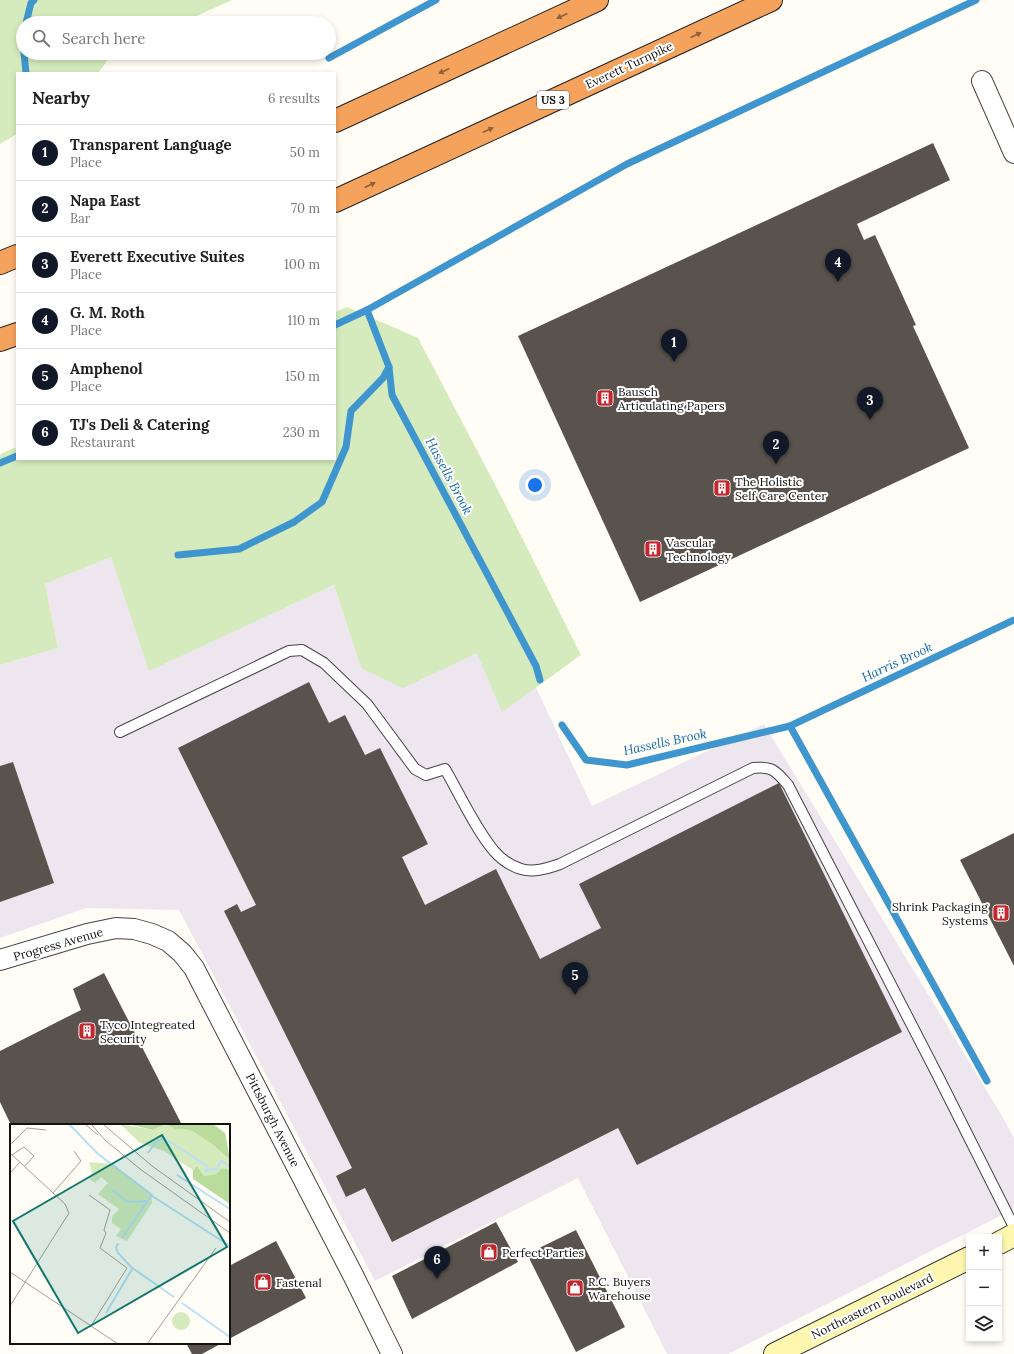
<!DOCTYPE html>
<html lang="en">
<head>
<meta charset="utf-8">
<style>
  :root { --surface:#fff; --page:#f6f6f6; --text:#222; --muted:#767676; --line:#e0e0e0; --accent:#111827 }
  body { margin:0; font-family:Lora,serif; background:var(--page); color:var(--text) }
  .controls { position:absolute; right:12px; bottom:12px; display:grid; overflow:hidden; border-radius:0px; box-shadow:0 2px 6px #0003 }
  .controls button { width:36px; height:36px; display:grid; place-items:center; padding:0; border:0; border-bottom:1px solid var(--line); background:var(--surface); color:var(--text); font:20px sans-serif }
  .you { position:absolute; left:535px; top:485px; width:14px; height:14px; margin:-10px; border:3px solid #fff; border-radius:50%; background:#1a73e8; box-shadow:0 0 0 6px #1a73e833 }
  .badge { display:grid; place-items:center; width:26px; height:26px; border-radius:50%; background:var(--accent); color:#fff; font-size:13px; font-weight:700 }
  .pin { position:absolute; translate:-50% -33px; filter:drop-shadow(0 1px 2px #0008) }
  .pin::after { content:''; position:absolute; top:21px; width:14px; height:12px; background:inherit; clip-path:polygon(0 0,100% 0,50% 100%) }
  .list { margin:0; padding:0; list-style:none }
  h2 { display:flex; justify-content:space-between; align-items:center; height:52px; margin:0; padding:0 16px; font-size:17px }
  h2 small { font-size:13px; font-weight:400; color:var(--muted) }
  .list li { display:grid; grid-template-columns:26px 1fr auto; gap:12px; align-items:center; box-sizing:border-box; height:56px; padding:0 16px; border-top:1px solid var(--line) }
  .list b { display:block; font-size:15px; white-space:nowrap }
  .list p { margin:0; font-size:13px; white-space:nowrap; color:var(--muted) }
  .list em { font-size:13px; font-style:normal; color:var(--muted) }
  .icon { flex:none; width:22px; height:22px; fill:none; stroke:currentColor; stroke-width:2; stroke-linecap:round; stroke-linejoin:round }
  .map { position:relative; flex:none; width:1014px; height:1354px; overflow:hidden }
  .search { position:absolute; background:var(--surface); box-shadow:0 2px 6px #0003; left:16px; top:16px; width:320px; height:44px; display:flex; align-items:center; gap:10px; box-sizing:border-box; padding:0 14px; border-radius:22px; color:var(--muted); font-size:15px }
  .panel { position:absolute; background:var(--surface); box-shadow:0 2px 6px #0003; left:16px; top:72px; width:320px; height:388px; border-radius:0px }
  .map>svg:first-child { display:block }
  .industrial { fill:#eee6ef }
  .green { fill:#d5ebbd }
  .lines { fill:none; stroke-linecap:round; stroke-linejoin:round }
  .stream { stroke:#3f96cf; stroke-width:7 }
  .building { fill:#5a524d }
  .lane-casing { stroke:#444; stroke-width:12 }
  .street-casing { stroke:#444; stroke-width:22 }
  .secondary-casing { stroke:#333; stroke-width:24 }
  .highway-casing { stroke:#222; stroke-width:24 }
  .lane { stroke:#fff; stroke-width:10 }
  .street { stroke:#fff; stroke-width:20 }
  .secondary { stroke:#fff6b0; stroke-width:22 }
  .highway { stroke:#f5a25d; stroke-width:22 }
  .oneway { fill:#8e613b }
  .labels { text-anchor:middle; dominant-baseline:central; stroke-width:4; stroke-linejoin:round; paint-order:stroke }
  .shield { fill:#fff; stroke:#585858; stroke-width:1 }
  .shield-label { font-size:11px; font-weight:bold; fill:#111 }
  .street-label { font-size:12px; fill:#111; stroke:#fff }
  .poi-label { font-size:12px; fill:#111; stroke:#fff; text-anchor:start }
  .water-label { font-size:13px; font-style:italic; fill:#1768a6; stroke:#fff }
  .inset-river { fill:none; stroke:#b9e0f7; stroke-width:2 }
  .inset-road { fill:none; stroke:#a09f9a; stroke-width:1 }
  .view { fill:#0f766e; fill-opacity:0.15; stroke:#0f766e; stroke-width:2 }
  .inset-edge { fill:none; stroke:#111; stroke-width:2 }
</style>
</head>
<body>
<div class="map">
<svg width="1014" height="1354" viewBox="0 0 1014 1354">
  <rect width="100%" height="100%" fill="#fffdf5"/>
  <!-- industrial -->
  <polygon class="industrial" points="111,557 150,670 334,585 361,668 512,637 592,806 764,724 1002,1116 1014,1138 1014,1209 728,1354 667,1354 578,1178 375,1281 179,910 86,908 0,938 0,665 58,648 45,584"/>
  <!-- green -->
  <g class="green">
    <polygon points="0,0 232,0 181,23 23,23 23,53 113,53 98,73 17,73 17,134 0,144"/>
    <polygon points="347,307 418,338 500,494 581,655 502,712 477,653 403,688 361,668 334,585 149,671 111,557 45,584 58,648 0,665 0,456 2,453 17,447 17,459 335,459 335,312"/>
  </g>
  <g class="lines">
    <!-- stream -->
    <g class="stream">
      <polyline points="26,23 31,3 34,0"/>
      <polyline points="23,36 23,47"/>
      <polyline points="24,53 26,73"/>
      <polyline points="329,58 436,0"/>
      <polyline points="367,310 627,164 976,0"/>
      <polyline points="335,325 367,310 389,367 392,395 536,666 540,680"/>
      <polyline points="0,463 17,456"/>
      <polyline points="178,555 239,549 294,522 322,502 346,447 351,411 383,378 389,367"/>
      <polyline points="562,725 586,760 627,765 790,726 1014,620"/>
      <polyline points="790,726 987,1081"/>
    </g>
  </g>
  <!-- building -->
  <g class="building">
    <polygon points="933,143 950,180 857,224 864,240 875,235 916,325 913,326 969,448 640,602 518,336"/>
    <polygon points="309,682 329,723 345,715 365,755 380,748 428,844 402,857 425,905 496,869 540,959 601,928 579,884 779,783 902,1032 637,1165 618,1128 392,1242 365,1188 346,1197 336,1176 352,1168 224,911 237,904 241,912 256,905 178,748"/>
    <polygon points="13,762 54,883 0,902 0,766"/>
    <polygon points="1014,833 1014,966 960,860"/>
    <polygon points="104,973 182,1125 11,1125 0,1102 0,1051 81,1010 73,989"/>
    <polygon points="496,1222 518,1262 412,1319 392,1276"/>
    <polygon points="576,1230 625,1327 576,1352 527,1254"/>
    <polygon points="276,1241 306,1298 229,1339 229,1266"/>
    <polygon points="186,1343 222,1343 202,1354 192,1354"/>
  </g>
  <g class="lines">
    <!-- lane casing -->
    <g class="lane-casing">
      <path id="lane" d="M120 732 289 651 302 650 324 663 367 704 415 769 426 775 445 769C460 795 475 828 494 851 501 859 511 866 521 869 534 873 548 868 560 864L753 768C773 766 776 771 788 785L938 1076 1014 1227"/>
    </g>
    <!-- street casing -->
    <g class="street-casing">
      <g id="street">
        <polyline points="982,81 1014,153"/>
        <polyline points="0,960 87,934 116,928 134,929 152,934 168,941 182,953 194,968 354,1277 392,1354"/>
      </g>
    </g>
    <!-- secondary casing -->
    <g class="secondary-casing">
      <g id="secondary">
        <polyline points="999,1243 1014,1235"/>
        <polyline points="775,1354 969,1258"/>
      </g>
    </g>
    <!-- highway casing -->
    <g class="highway-casing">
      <g id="highway">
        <polyline points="335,121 597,0"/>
        <polyline points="335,201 771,0"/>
        <polyline points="0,263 17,256"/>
        <polyline points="0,340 17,334"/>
      </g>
    </g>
    <!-- lane -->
    <use href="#lane" class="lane"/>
    <!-- street -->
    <use href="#street" class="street"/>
    <!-- secondary -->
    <use href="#secondary" class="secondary"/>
    <!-- highway -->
    <use href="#highway" class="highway"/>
  </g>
  <!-- one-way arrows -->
  <defs><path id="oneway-solid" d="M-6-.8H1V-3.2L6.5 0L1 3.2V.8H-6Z"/></defs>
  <g class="oneway">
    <use href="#oneway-solid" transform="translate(562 16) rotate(155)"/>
    <use href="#oneway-solid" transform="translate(696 35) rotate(-25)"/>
    <use href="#oneway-solid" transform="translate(444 71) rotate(155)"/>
    <use href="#oneway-solid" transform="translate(488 130) rotate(-25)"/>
    <use href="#oneway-solid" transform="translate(370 185) rotate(-25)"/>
  </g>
  <!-- icons -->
  <defs>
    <g id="building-square" transform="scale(0.9)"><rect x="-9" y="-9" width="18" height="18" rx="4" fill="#c4262e" stroke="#fff"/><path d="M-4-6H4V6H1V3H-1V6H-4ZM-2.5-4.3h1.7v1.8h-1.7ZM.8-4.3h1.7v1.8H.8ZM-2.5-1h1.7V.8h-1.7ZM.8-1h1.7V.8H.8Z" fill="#fff"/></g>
    <g id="shop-square" transform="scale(0.9)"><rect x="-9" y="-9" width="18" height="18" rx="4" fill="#c4262e" stroke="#fff"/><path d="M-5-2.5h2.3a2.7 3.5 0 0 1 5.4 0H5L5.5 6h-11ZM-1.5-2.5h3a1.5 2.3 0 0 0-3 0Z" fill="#fff"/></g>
  </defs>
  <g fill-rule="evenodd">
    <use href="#building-square" x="605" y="398"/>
    <use href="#building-square" x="722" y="488"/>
    <use href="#building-square" x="653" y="549"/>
    <use href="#building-square" x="1001" y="913"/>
    <use href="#building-square" x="87" y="1031"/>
    <use href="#shop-square" x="489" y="1252"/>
    <use href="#shop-square" x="263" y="1282"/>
    <use href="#shop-square" x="575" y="1288"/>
  </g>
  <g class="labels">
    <!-- shield labels -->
    <rect class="shield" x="537" y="91" width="32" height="18" rx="3"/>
    <g class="shield-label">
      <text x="553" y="100">US 3</text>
    </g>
    <!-- street labels -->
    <g class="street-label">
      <text transform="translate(629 65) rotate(-25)">Everett Turnpike</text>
      <text transform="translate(58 944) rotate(-16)">Progress Avenue</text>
      <text transform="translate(273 1120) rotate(63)">Pittsburgh Avenue</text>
      <text transform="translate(872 1306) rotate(-26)">Northeastern Boulevard</text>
    </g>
    <!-- poi labels -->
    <g class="poi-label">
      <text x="618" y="391">Bausch<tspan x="618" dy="14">Articulating Papers</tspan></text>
      <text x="735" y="481">The Holistic<tspan x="735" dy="14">Self Care Center</tspan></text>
      <text x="666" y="542">Vascular<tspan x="666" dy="14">Technology</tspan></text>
      <text x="988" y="906" text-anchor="end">Shrink Packaging<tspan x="988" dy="14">Systems</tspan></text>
      <text x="100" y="1024">Tyco Integreated<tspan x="100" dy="14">Security</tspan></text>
      <text x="502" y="1252">Perfect Parties</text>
      <text x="588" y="1281">R.C. Buyers<tspan x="588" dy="14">Warehouse</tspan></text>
      <text x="276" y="1282">Fastenal</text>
    </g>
    <!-- water labels -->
    <g class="water-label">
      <text transform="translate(449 476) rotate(62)">Hassells Brook</text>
      <text transform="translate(897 662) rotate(-25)">Harris Brook</text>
      <text transform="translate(665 742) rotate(-12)">Hassells Brook</text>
    </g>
  </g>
  <!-- overview -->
  <g transform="translate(10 1124)">
    <rect width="220" height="220" fill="#fffdf5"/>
    <path d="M110 0 143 6 156 0 165 5 180 6 201 19 220 36V46L212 44 206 50 194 52 187 42 183 46 154 27 130 19ZM79 38 103 40 141 69 142 79 117 117 106 112 111 105 102 99V93L109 85 88 70 98 59 91 53 85 59 78 53 82 49ZM162 197a9 9 0 1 1 18 0a9 9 0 1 1-18 0Z" fill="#d5ebbd"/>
    <path d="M118 0H203L215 9 220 36 201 19 180 6 165 5 156 0 143 6ZM187 42 194 52 206 50 212 44 220 46V80L183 55V46Z" fill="#b9dc9c"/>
    <path class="inset-river" d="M59 0 88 30 142 71 112 114M138 29 145 19 154 14 197 42 196 47 207 45 211 37 220 42M167 51 220 85M103 66 117 78 136 77M142 72 220 122M108 119 106 124 108 129 121 143 164 173M172 179 220 213M96 189 122 145"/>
    <path class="inset-road" d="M75 0 88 11M81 0 95 16 130 45 220 109M93 0 142 42 220 98M0 21 17 4 36 6M0 29 55 80 59 89 0 182M2 31 14 23 24 32 14 43M0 49 10 38M43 69 71 37 64 27M79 71 100 86 94 106 96 109 90 124 117 144 81 202M0 148 108 220M137 220 206 124"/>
    <path class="view" d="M152 11 217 123 68 209 3 97Z"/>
    <rect width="220" height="220" class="inset-edge"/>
  </g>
</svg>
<div class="controls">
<button>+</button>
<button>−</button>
<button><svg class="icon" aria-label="layers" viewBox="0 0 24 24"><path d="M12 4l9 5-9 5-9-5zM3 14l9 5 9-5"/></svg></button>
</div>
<div class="you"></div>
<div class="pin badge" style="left:674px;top:362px">1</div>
<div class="pin badge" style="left:776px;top:464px">2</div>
<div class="pin badge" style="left:870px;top:420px">3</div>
<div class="pin badge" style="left:838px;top:282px">4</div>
<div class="pin badge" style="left:575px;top:995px">5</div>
<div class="pin badge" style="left:437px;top:1279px">6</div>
<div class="search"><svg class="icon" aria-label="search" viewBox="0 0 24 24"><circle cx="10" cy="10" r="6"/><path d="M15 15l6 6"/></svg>Search here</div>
<section class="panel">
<h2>Nearby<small>6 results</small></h2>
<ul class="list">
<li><span class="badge">1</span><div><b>Transparent Language</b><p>Place</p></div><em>50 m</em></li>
<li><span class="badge">2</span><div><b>Napa East</b><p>Bar</p></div><em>70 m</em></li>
<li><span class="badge">3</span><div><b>Everett Executive Suites</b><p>Place</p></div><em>100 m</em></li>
<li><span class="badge">4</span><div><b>G. M. Roth</b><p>Place</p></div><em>110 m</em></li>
<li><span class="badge">5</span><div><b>Amphenol</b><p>Place</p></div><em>150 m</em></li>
<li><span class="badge">6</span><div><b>TJ's Deli &amp; Catering</b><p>Restaurant</p></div><em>230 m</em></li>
</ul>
</section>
</div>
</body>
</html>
